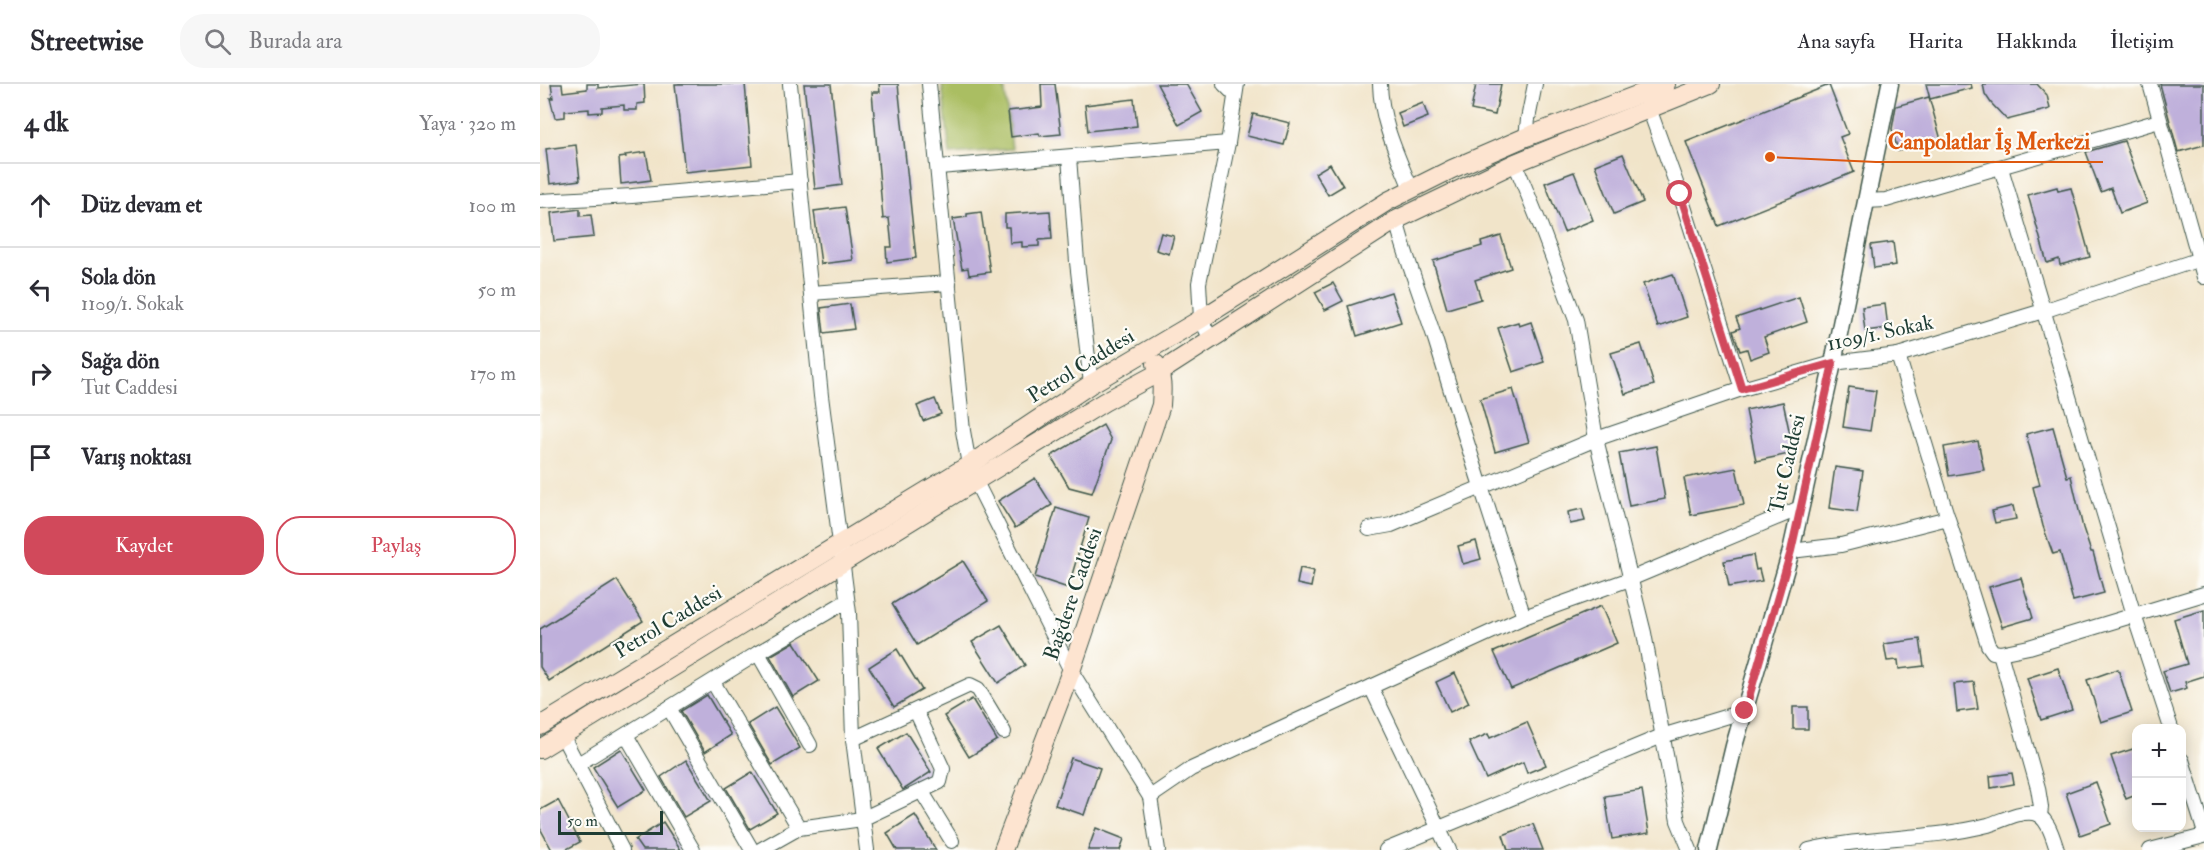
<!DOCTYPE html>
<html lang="tr">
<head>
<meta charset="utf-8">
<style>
  :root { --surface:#fff; --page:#f7f7f7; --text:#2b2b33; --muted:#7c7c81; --line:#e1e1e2; --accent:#d1495b }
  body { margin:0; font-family:"IM FELL Double Pica",serif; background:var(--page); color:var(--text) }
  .controls { position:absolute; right:18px; bottom:18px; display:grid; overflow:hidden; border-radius:12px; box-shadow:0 3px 15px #0003 }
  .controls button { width:54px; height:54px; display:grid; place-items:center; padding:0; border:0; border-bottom:2px solid var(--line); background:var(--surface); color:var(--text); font:30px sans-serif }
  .scale { position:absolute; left:18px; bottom:15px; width:105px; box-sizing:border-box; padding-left:6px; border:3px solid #1f3d34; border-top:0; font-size:16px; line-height:21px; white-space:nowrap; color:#1f3d34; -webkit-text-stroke:4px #fdfcf7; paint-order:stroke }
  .stop { position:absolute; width:18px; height:18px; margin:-14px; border:4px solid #d1495b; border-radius:50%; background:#fff }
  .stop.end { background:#d1495b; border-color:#fff; box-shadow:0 2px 6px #0008 }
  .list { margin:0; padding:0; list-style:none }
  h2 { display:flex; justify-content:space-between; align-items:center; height:78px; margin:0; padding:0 24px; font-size:26px }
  h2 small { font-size:20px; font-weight:400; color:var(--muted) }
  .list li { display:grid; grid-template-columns:39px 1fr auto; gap:18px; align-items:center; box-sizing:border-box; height:84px; padding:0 24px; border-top:2px solid var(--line) }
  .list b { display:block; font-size:22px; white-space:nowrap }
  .list p { margin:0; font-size:20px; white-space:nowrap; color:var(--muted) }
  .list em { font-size:20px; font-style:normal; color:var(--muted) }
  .actions { display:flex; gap:12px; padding:18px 24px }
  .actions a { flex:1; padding:14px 0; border:2px solid var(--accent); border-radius:24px; text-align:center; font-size:21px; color:var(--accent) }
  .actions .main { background:var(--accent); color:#fff }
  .icon { flex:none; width:33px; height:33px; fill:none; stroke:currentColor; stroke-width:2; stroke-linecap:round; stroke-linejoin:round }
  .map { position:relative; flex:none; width:1664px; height:766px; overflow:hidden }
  header { display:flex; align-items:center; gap:36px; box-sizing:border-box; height:84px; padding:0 30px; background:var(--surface); border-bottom:2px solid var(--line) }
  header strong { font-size:28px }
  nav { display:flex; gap:33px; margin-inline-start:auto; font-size:21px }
  .search { width:420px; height:54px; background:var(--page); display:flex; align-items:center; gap:15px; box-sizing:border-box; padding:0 21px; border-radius:24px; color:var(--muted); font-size:22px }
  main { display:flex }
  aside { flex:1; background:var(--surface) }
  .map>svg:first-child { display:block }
  .green { fill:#aabe62; stroke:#647e4b; stroke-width:1.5 }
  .building { fill:#bfb0db }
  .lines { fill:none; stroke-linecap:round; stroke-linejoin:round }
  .minor-casing { stroke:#3e564a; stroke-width:16 }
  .tertiary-casing { stroke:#3e564a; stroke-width:19 }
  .secondary-casing { stroke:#3e564a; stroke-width:20 }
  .minor { stroke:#fff; stroke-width:14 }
  .tertiary { stroke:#fff; stroke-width:16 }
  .secondary { stroke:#fde4d0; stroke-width:18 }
  .route { stroke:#d1495b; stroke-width:8 }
  .labels { text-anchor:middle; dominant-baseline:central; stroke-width:4.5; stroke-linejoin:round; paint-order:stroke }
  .street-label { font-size:21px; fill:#1f3d34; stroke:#fdfcf7 }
  .leader { fill:none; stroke:#de580e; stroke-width:2 }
  .callout-dot { fill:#de580e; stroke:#fdfcf7; stroke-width:2 }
  .callout-label { font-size:22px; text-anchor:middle; font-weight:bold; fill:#de580e; stroke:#fdfcf7; stroke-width:4.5; stroke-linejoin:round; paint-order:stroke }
</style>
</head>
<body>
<header>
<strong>Streetwise</strong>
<div class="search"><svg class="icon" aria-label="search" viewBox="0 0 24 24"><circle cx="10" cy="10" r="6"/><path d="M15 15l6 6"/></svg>Burada ara</div>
<nav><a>Ana sayfa</a><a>Harita</a><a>Hakkında</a><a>İletişim</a></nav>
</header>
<main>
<aside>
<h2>4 dk<small>Yaya · 320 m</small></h2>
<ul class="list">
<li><svg class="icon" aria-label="ahead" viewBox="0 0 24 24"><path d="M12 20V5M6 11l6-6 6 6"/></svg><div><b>Düz devam et</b></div><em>100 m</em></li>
<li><svg class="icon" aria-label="left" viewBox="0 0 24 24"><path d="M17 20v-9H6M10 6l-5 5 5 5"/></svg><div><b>Sola dön</b><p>1109/1. Sokak</p></div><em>50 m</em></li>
<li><svg class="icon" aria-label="right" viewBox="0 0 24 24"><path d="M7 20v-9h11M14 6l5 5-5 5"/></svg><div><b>Sağa dön</b><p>Tut Caddesi</p></div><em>170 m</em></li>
<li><svg class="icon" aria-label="arrive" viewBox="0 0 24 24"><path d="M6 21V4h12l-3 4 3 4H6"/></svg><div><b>Varış noktası</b></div></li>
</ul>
<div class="actions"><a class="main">Kaydet</a><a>Paylaş</a></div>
</aside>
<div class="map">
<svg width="1664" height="766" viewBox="0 0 1664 766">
  <rect width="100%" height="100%" fill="#fdfcf7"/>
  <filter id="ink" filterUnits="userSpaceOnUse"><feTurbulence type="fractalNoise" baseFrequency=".0167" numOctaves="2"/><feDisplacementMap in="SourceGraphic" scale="12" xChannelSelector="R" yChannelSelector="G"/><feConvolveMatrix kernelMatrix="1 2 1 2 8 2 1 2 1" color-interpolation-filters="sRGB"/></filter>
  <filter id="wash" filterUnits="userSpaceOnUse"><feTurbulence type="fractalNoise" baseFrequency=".008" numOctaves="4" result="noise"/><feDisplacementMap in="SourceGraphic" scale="24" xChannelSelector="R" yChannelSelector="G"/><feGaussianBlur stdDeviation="1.35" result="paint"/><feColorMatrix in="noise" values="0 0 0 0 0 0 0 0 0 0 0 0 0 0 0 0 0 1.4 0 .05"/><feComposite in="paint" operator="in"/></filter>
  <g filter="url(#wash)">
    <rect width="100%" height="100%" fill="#f1e4c9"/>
    <!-- green -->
    <polygon class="green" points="402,0 464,0 472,65 410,70"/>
    <g id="blocks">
      <!-- building -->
      <g class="building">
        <polygon points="11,0 22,0 23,8 47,5 47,0 58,0 58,4 104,0 105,19 97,20 97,26 84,26 84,21 62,23 62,28 49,29 49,25 25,27 25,33 15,34 10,14 13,14"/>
        <polygon points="135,0 205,0 212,81 145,88"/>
        <polygon points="264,0 291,0 302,101 275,105"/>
        <polygon points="339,0 358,0 376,174 347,178 346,163 352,163 349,134 343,135 332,8 340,8"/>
        <polygon points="501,0 515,0 521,50 500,52 499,49 471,53 468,27 502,23"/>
        <polygon points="617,0 646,0 662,28 639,41"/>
        <polygon points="936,0 961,0 955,31 931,26"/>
        <polygon points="1386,0 1431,0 1432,4 1390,15"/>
        <polygon points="1443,0 1497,0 1507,11 1510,25 1467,36 1451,19 1445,10"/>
        <polygon points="1620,0 1664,0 1664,61 1638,68"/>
        <polygon points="1289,1 1308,50 1300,53 1314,88 1179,142 1146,58"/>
        <polygon points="1389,13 1401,56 1358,67 1352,45 1356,22"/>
        <polygon points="594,15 597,42 548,47 545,21"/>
        <polygon points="883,19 888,33 863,43 858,29"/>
        <polygon points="713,30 750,39 744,61 707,52"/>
        <polygon points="1584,57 1607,119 1580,129 1571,104 1561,108 1546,68"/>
        <polygon points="36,61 40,96 10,100 6,65"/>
        <polygon points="106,68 111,96 81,100 79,74 86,73 85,71"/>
        <polygon points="1083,70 1103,118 1074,130 1055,81"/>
        <polygon points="790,80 803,102 788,111 775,89"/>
        <polygon points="1034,88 1053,136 1024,148 1005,99"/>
        <polygon points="1517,103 1518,107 1531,104 1550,173 1520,181 1519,175 1507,179 1488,111"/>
        <polygon points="305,123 313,176 281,180 274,127"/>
        <polygon points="40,125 40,132 51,131 54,153 14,157 11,129"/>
        <polygon points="510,127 512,155 499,156 499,162 482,163 482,158 470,159 469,143 465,143 465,130"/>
        <polygon points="441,128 450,188 429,191 428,184 422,185 413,135 427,133 427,130"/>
        <polygon points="621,149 634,152 629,170 616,166"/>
        <polygon points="961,152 971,184 935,196 941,215 907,225 893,177 942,162 941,158"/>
        <polygon points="1353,158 1356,181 1334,184 1331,161"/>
        <polygon points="1133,190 1147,233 1118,243 1103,200"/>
        <polygon points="793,199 803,217 785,226 775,208"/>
        <polygon points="851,208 861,238 817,252 808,222"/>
        <polygon points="1259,213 1267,238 1224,253 1229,268 1210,275 1207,265 1200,267 1193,247 1200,244 1196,234"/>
        <polygon points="310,220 314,245 284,249 281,224"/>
        <polygon points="1345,220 1348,244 1325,247 1322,223"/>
        <polygon points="978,238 979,242 991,238 1004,278 973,288 958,244"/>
        <polygon points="1101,260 1114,301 1085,310 1071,269"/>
        <polygon points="1309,303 1336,307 1330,347 1303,343"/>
        <polygon points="973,305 989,358 955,368 940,315"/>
        <polygon points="395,315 401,330 383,337 377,322"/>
        <polygon points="1243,318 1254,369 1216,377 1206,326"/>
        <polygon points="563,341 571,356 552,409 529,403 511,372"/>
        <polygon points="1513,343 1527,393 1531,392 1543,444 1551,468 1553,468 1564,509 1533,517 1520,468 1513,470 1503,442 1493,403 1500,401 1486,350"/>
        <polygon points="1438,357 1444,386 1409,392 1404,363"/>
        <polygon points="1116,362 1125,415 1089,422 1079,369"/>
        <polygon points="1295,383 1323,387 1317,428 1289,424"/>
        <polygon points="1196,384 1204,421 1151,431 1144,394"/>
        <polygon points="495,394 512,421 475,444 458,417"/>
        <polygon points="1473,422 1476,435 1455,439 1452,427"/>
        <polygon points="516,424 549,434 528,504 495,493"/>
        <polygon points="1042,425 1045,437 1030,440 1028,428"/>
        <polygon points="936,457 941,475 923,480 918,462"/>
        <polygon points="1213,471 1216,486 1219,485 1222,497 1189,503 1184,477"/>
        <polygon points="423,477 448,517 377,561 352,520"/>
        <polygon points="760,484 774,487 771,503 757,500"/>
        <polygon points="1481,494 1493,534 1462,543 1449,503"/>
        <polygon points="77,496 103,537 9,597 0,583 0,545"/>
        <polygon points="1061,522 1077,559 971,605 954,568"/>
        <polygon points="1664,526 1664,592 1645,598 1647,604 1630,609 1623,587 1647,580 1634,535"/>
        <polygon points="461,541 485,581 458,599 432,558"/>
        <polygon points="1380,555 1384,582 1359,585 1358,576 1347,577 1344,560"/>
        <polygon points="254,558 279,597 253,613 230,572"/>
        <polygon points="357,565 382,606 354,623 329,583"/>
        <polygon points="1518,584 1532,626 1501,636 1487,594"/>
        <polygon points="1578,585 1592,628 1561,638 1547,596"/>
        <polygon points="915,589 929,619 910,628 896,598"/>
        <polygon points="1434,598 1438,625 1417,628 1414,600"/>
        <polygon points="167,611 191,651 165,668 141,627"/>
        <polygon points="432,615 457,656 429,673 404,632"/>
        <polygon points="235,623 260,664 232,681 208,640"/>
        <rect x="1253" y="623" width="15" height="22"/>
        <polygon points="987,638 1006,681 987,689 983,678 946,695 929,658 948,650 950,654"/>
        <polygon points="366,648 391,688 363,706 338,665"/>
        <polygon points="1596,664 1596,711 1586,715 1571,672"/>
        <polygon points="81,665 106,706 78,723 53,683"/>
        <polygon points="531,674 560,684 544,731 515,721"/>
        <polygon points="146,676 171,717 144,733 121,693"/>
        <polygon points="212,688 237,729 210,745 186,704"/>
        <polygon points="1472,689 1474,700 1451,704 1450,692"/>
        <polygon points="1556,698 1571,740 1540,751 1526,709"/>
        <polygon points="1102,706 1109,749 1072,755 1065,712"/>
        <polygon points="18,716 40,758 25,766 12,766 0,744 0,726"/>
        <polygon points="375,731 396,766 357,766 347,749"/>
        <polygon points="123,738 141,766 102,766 95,756"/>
        <polygon points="993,740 1003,766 968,766 963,751"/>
        <polygon points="556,744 584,755 580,766 548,766"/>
      </g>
    </g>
  </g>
  <g filter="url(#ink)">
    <use href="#blocks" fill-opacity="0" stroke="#3e564a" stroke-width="1.5"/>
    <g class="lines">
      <!-- minor casing -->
      <g class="minor-casing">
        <g id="minor">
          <polyline points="250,0 281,312 309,529 313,655 327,766"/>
          <polyline points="389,0 423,347 429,381 436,398 531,587 610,713 618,766"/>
          <polyline points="684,0 695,11"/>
          <path d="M840 0C841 38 857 70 871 105"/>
          <polyline points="1610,0 1664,193"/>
          <polyline points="1106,16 1140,110 1202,305"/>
          <polyline points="986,53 988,35 995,0"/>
          <polyline points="529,73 537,178 551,300"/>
          <polyline points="975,79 1001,143 1036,236 1056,355 1104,549 1138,737 1150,766"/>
          <polyline points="399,83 688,59"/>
          <polyline points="1461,84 1594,531 1631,644"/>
          <polyline points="0,117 92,112 260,97"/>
          <polyline points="1326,117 1346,116 1619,37"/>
          <path d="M856 136C867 178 883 217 896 258 924 350 953 442 984 533"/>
          <polyline points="271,209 409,199"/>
          <polyline points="671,256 661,235 659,199 688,59 697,0"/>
          <polyline points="1358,271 1405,425 1448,561 1453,568 1460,569 1489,563 1664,510"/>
          <polyline points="829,445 851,441 1056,355 1202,305 1293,279 1358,271 1503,227 1660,175"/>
          <polyline points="1251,467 1301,461 1408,434"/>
          <polyline points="218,569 270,661"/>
          <polyline points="1460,569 1498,704 1501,723 1500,732"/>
          <polyline points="173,598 259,744"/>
          <polyline points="831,603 909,766"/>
          <polyline points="129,624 212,766"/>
          <polyline points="22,651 82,766"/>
          <polyline points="86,651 153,766"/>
          <polyline points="313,655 430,601 438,605 464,648"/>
          <polyline points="1642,676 1664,746"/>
          <polyline points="38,680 218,569 307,517"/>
          <polyline points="382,708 412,757"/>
          <polyline points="610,713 651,685 984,533 1090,495 1260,424"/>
          <polyline points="220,766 259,744 322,735 400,698 403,685 376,627"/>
          <polyline points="846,766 1122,652 1205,627"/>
          <path d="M1269 766C1328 752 1390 756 1448 741 1462 737 1478 727 1493 729 1508 732 1513 754 1517 766"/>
          <polyline points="1610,766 1664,752"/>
        </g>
      </g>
      <!-- tertiary casing -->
      <g class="tertiary-casing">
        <polyline id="tertiary" points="1169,766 1194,662 1251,467 1293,279 1350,0"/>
      </g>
      <!-- secondary casing -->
      <g class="secondary-casing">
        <g id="secondary">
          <polyline points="0,642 429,381 551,300 661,235 848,117 912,85 986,53 1126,0"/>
          <polyline points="0,665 564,318 620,288 856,136 975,79 1171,0"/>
          <path d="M463 766 531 587 621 321C622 307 623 294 616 280"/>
        </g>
      </g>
      <!-- minor -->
      <use href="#minor" class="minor"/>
      <!-- tertiary -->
      <use href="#tertiary" class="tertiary"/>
      <!-- secondary -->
      <use href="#secondary" class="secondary"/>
    </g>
  </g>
  <g class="lines" filter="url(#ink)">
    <!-- route -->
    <polyline class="route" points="1140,110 1202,305 1293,279 1251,467 1205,627"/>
  </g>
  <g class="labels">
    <!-- street labels -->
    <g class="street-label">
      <text transform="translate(1340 249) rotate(-12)">1109/1. Sokak</text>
      <text transform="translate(541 282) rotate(-32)">Petrol Caddesi</text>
      <text transform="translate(1247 380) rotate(-77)">Tut Caddesi</text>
      <text transform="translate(533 510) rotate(-71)">Bağdere Caddesi</text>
      <text transform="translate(128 538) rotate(-31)">Petrol Caddesi</text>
    </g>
  </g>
  <!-- callouts -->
  <path class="leader" d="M1230 73L1336 78H1563"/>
  <circle class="callout-dot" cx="1230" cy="73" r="6"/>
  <g class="callout-label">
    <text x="1449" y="65">Canpolatlar İş Merkezi</text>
  </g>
</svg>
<div class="controls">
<button>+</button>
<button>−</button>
</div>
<div class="scale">50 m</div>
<div class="stop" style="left:1140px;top:110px"></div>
<div class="stop end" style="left:1205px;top:627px"></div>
</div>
</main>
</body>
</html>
